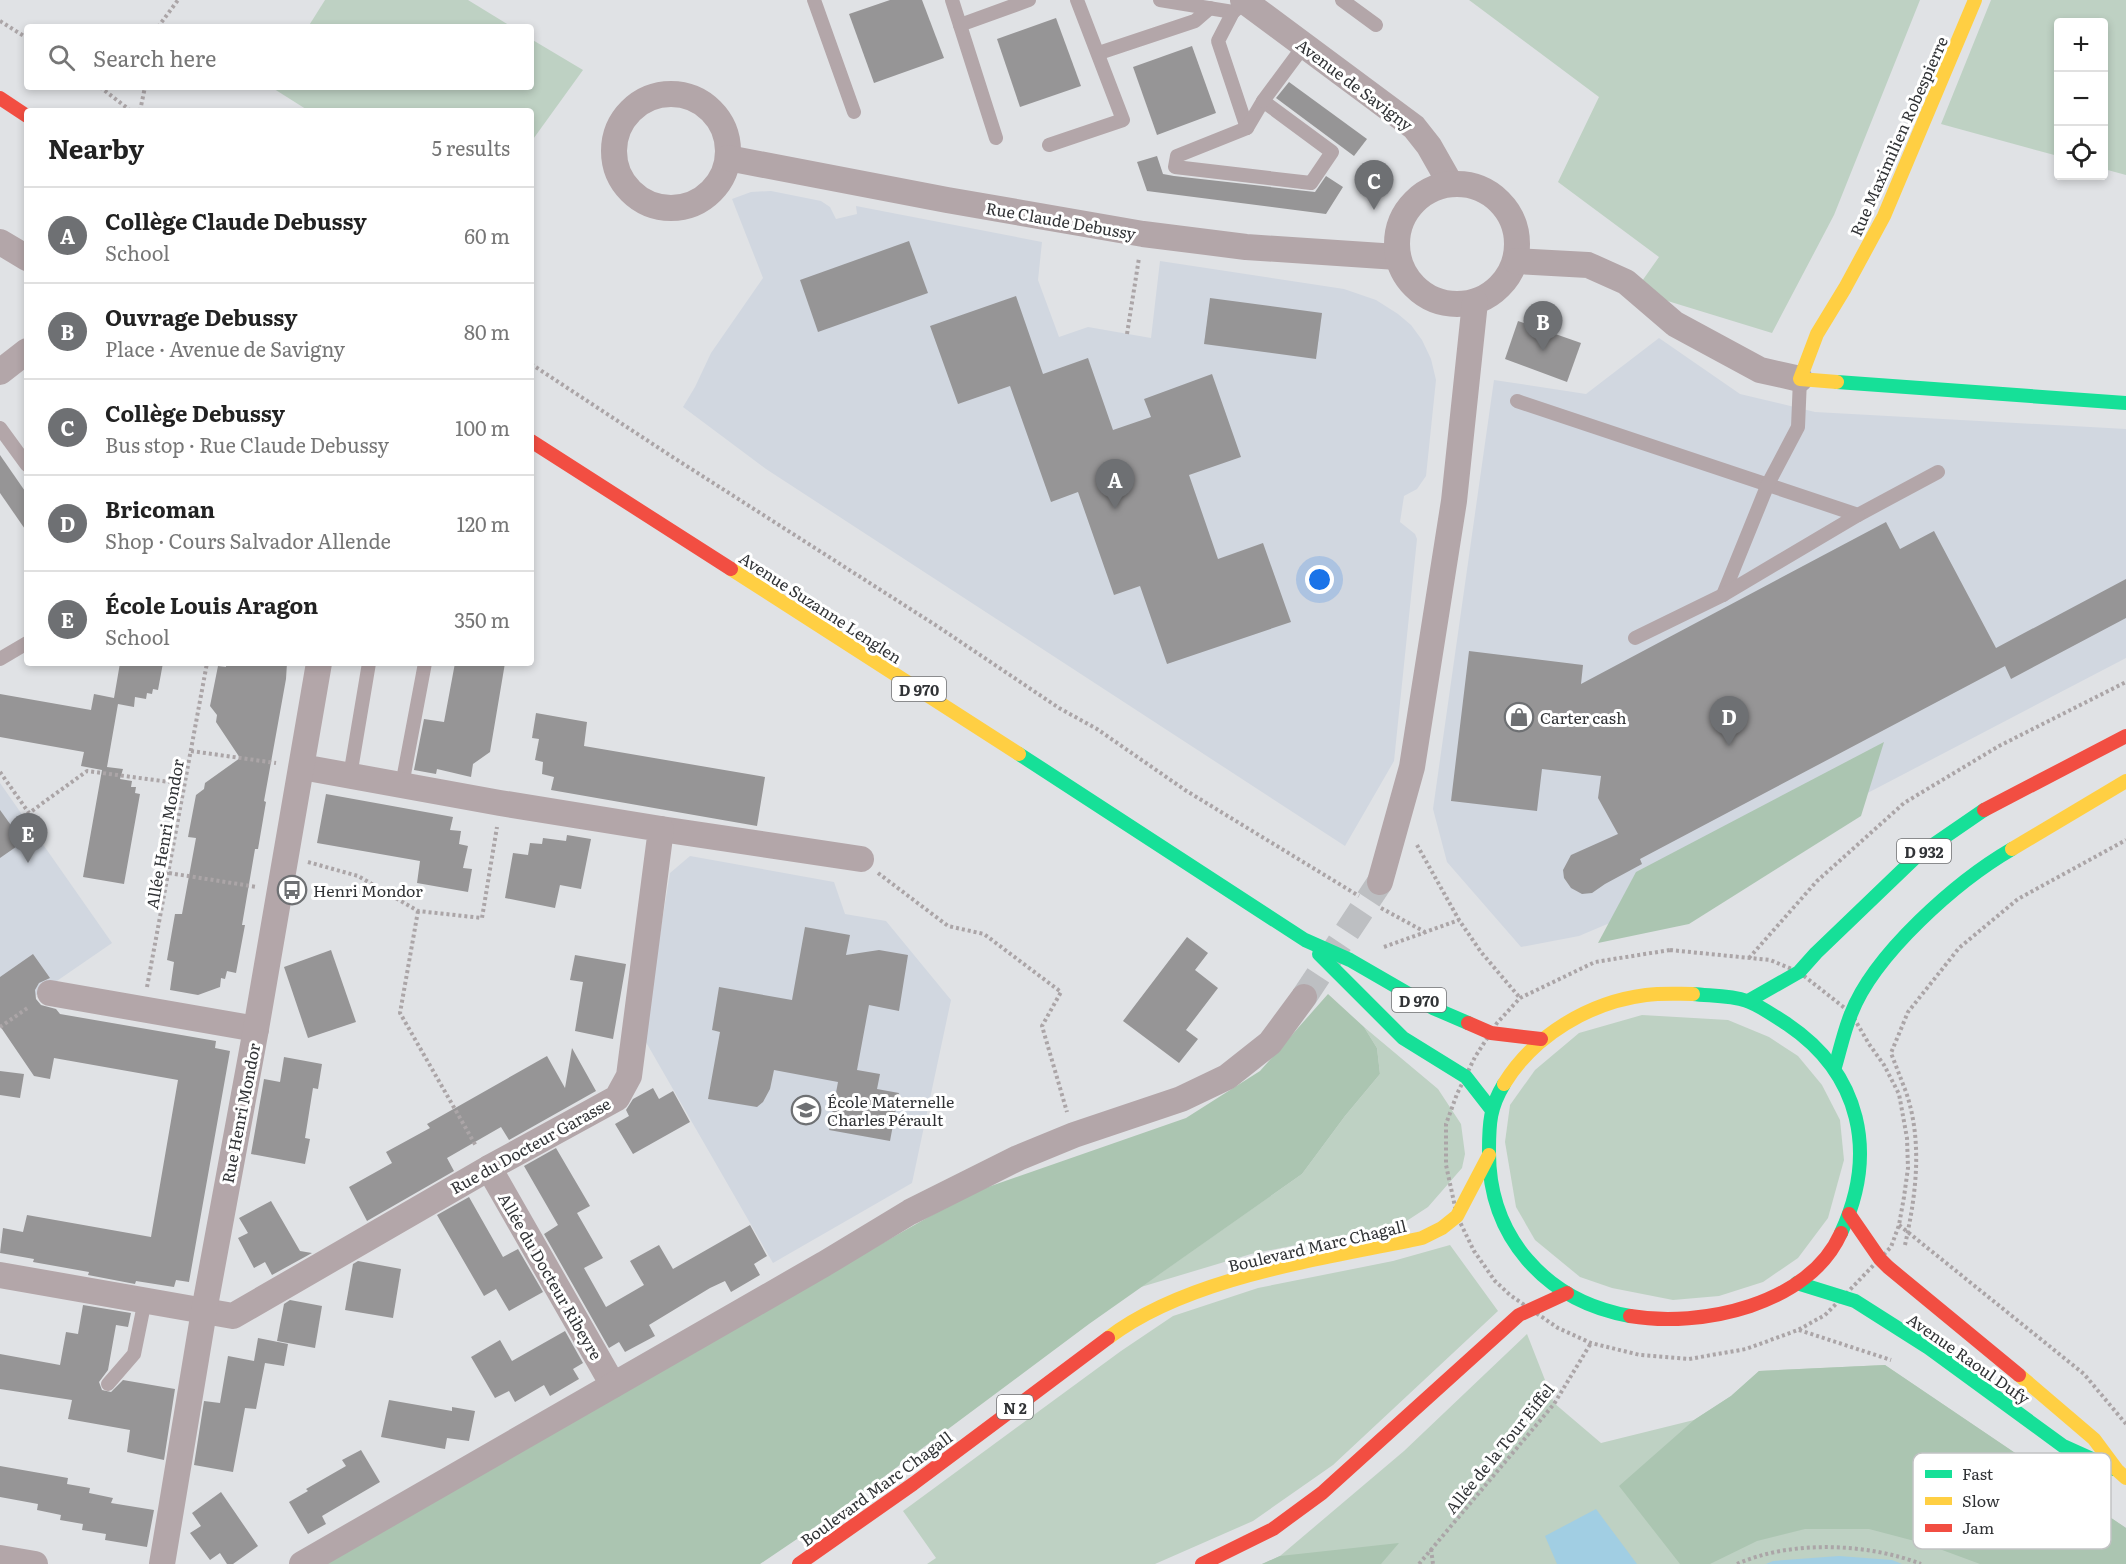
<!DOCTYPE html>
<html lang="en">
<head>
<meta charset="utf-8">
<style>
  :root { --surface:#fff; --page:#f2f2f2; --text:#222; --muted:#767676; --line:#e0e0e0; --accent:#6e7073 }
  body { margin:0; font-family:Literata,serif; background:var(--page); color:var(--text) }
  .controls { position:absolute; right:18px; top:18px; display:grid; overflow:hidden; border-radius:6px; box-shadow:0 3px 9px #0003 }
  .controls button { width:54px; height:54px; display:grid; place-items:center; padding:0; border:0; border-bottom:2px solid var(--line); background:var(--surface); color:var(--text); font:30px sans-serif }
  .you { position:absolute; left:1320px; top:580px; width:21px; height:21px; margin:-15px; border:4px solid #fff; border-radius:50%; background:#1a73e8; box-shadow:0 0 0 9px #1a73e833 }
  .badge { display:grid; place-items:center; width:39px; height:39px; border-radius:50%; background:var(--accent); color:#fff; font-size:20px; font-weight:700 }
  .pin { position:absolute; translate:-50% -50px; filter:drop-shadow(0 2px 3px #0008) }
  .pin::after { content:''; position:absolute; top:32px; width:21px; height:18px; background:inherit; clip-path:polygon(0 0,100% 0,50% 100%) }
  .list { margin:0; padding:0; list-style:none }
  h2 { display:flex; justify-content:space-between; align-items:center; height:78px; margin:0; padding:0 24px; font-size:26px }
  h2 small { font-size:20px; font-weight:400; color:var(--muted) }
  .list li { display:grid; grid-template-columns:39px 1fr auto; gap:18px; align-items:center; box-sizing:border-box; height:96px; padding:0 24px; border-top:2px solid var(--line) }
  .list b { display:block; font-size:22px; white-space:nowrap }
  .list p { margin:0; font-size:20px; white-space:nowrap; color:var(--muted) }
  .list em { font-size:20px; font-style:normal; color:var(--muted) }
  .icon { flex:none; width:33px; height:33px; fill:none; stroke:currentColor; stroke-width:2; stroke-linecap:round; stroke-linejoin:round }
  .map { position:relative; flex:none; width:2126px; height:1564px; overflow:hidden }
  .search { position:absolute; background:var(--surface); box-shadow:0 3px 9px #0003; left:24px; top:24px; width:510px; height:66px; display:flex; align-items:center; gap:15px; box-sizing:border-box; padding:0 21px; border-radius:6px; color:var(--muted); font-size:22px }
  .panel { position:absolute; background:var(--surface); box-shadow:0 3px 9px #0003; left:24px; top:108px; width:510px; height:558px; border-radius:6px }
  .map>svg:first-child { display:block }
  .built { fill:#d1d7e0 }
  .green { fill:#bed1c3 }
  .forest { fill:#abc5b1 }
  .water { fill:#a1cee3 }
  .building { fill:#969596 }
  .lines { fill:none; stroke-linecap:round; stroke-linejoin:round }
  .street-tunnel { stroke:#bdbfc2; stroke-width:26; stroke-dasharray:26 13; stroke-linecap:butt }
  .path { stroke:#aba5a7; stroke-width:4; stroke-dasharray:3 3; stroke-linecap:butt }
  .lane { stroke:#b3a6a9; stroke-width:14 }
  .street { stroke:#b3a6a9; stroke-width:26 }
  .fast { stroke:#16e098; stroke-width:14 }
  .slow { stroke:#ffcf43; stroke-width:14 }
  .jam { stroke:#f24e42; stroke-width:14 }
  .labels { text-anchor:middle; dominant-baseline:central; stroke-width:6; stroke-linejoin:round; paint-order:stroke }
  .shield { fill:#fff; stroke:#6f7072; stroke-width:1.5 }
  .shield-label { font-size:15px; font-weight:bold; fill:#313336 }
  .street-label { font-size:16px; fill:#313336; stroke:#fff }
  .poi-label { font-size:16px; fill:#313336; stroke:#fff; text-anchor:start }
  .key { fill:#fff; stroke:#c1c2c3; stroke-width:1.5 }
  .key-label { font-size:16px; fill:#313336 }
</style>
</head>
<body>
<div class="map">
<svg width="2126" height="1564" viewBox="0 0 2126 1564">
  <rect width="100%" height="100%" fill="#e0e2e5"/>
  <!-- built -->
  <g class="built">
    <polygon points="771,191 821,201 830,207 836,219 857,214 856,206 1042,242 1038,280 1059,337 1088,327 1151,338 1160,261 1344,289 1376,300 1398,314 1411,325 1422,340 1431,359 1436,380 1426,476 1417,489 1404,496 1400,522 1415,534 1417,539 1394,761 1345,846 766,469 683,407 695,387 711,353 763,278 732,199 751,192"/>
    <polygon points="1659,338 1740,394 1815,412 2126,429 2126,658 1657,903 1579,936 1521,947 1447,862 1433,809 1494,380 1586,394"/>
    <polygon points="0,783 112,943 0,1020"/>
    <polygon points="690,856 834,882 845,914 886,921 951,1000 912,1183 773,1263 643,1037 670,873"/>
  </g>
  <!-- green -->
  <g class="green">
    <polygon points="325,0 468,0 512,27 308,27"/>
    <polygon points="1469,0 1920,0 1834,215 1772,333 1635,291 1659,257 1558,182 1599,97"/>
    <polygon points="1991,0 2126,0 2126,175 2104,169 2104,22 2058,22 2058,156 1941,124"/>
    <polygon points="531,39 583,70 531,142 531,111 309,111 271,87 531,87"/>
    <polygon points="1642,1015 1728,1020 1769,1037 1798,1056 1822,1085 1840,1120 1844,1160 1828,1218 1798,1258 1763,1282 1719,1296 1673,1300 1612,1288 1580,1277 1535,1240 1516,1207 1505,1142 1510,1105 1535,1070 1579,1033"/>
    <polygon points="1364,1027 1438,1089 1461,1124 1465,1154 1462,1168 1428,1207 1402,1224 1251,1254 1141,1287 1302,1174 1345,1116 1380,1074 1377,1048"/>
    <polygon points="1450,1245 1498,1311 1333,1465 1253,1521 1155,1564 927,1564 936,1558 903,1511 1121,1351 1173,1316 1258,1288 1393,1261"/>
    <polygon points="1527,1334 1554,1403 1601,1443 1694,1420 1731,1396 1759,1371 1885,1365 2126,1528 2126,1564 1262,1564 1280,1556 1404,1451"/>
  </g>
  <!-- forest -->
  <g class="forest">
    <polygon points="1884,742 1861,816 1689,924 1598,943 1636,872"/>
    <polygon points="1328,994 1364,1027 1377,1048 1380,1074 1345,1116 1302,1174 1089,1324 834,1514 760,1564 315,1564 971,1193 1186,1118 1260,1071"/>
    <polygon points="1885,1365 2126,1528 2126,1564 1980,1564 1926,1544 1869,1529 1805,1529 1757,1541 1710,1564 1680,1564 1619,1486 1694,1420 1731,1396 1759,1371"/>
    <polygon points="1399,1543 1381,1564 1262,1564 1280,1556"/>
  </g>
  <!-- water -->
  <g class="water">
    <polygon points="1596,1509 1637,1564 1557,1564 1545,1536"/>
    <polygon points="1839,1556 1892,1560 1902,1564 1766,1564 1773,1561"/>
  </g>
  <!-- building -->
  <g class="building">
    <polygon points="890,0 922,0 944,58 874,83 849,14"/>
    <polygon points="1056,18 1081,86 1020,107 997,39"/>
    <polygon points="1192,46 1216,113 1157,135 1133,67"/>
    <polygon points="1289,82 1367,139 1354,156 1276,98"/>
    <polygon points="1157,156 1163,174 1174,176 1315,192 1326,176 1343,187 1326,214 1147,191 1137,162"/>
    <polygon points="909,241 928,293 818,332 800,280"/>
    <polygon points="1016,296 1043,374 1088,358 1113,430 1151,417 1144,399 1212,374 1241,457 1189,475 1218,559 1263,543 1291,622 1167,664 1140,586 1114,595 1078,492 1051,502 1010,386 958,404 930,326"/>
    <polygon points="1210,298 1322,313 1316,359 1204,344"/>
    <polygon points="1518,321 1581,343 1567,382 1505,359"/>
    <polygon points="0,455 27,494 27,532 0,493"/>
    <polygon points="1886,522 1900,549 1934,531 1996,648 2126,579 2126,618 2011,679 2005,666 1640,859 1642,864 1605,884 1592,893 1582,894 1571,888 1564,878 1563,870 1571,855 1618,834 1598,798 1601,776 1542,769 1537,811 1451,801 1469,651 1583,665 1581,684"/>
    <polygon points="120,663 163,663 158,690 153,689 152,694 147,693 146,699 135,697 134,707 118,704 107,767 123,769 120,779 132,781 131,787 136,787 135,793 140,794 124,884 83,877 102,770 81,766 84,752 0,737 0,694 91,710 94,694 114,698"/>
    <polygon points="226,663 287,663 286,679 264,801 266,802 258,849 255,849 242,925 245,925 236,973 227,971 225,979 221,978 220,987 198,995 170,990 174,962 167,960 175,914 182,914 196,838 188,837 196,795 204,789 205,783 240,758 216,722 217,715 210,706 218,666 226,667"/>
    <polygon points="455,663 505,663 490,752 473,764 471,777 437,769 436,774 414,770 424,719 444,722"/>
    <polygon points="536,713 587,722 584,746 765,777 757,826 551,790 554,777 542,774 543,762 535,760 539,739 532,738"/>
    <polygon points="326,794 453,817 450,830 461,831 459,844 468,846 463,868 472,869 468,892 417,883 420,861 317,843"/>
    <polygon points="0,810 23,842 0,858"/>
    <polygon points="567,835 591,839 581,889 560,885 555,908 505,898 513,853 528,855 530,843 542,844 543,838 566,841"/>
    <polygon points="805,927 850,935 846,955 879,950 908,955 899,1011 869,1005 857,1070 880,1074 877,1089 899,1093 890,1141 829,1130 838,1082 774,1070 770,1089 763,1102 757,1107 708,1099 720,1032 712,1030 719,987 792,1000"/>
    <polygon points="1187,937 1208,953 1195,970 1218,988 1186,1030 1198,1039 1179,1063 1123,1021"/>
    <polygon points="331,950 356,1022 308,1038 284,967"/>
    <polygon points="33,954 50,978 39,983 35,990 36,999 41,1005 56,1009 60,1014 216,1041 215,1048 230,1051 189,1282 176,1280 174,1287 136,1281 135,1284 88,1275 89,1272 33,1262 34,1259 0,1253 3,1228 23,1232 27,1215 151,1237 178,1080 54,1058 50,1079 34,1076 0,1026 0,977"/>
    <polygon points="575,955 626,964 613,1039 575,1031 583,982 570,980"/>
    <polygon points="572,1048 596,1091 509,1140 501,1127 447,1158 454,1171 367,1221 349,1187 392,1163 386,1152 430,1128 427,1124 547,1056 565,1088"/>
    <polygon points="284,1057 322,1064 318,1089 313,1088 305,1138 310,1139 305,1164 251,1154 264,1079 280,1082"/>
    <polygon points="0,1071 24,1074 20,1098 0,1095"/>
    <polygon points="653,1088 659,1099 673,1091 690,1122 633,1154 615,1124 629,1116 626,1110 633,1099"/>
    <polygon points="556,1148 590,1206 577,1213 603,1258 584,1268 606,1307 644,1285 630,1261 659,1245 673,1269 750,1225 767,1256 754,1264 760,1275 731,1292 725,1281 710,1288 649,1325 655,1336 625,1352 619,1342 609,1348 544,1234 558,1225 524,1166"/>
    <polygon points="469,1197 503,1257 518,1249 543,1292 509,1311 496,1289 484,1296 437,1215"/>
    <polygon points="271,1201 300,1251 312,1253 272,1275 265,1262 254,1268 238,1238 248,1233 239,1218"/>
    <polygon points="358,1261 401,1269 393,1318 345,1310 353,1264"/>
    <polygon points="290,1300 322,1306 315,1348 277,1341 284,1304"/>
    <polygon points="83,1305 131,1313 128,1327 116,1325 108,1370 99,1382 102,1390 111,1392 123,1380 175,1389 164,1460 127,1452 130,1430 68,1419 72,1400 0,1389 0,1354 60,1365 66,1332 78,1334"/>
    <polygon points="565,1331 583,1363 573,1369 579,1379 550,1396 544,1385 515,1402 509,1391 495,1398 471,1357 500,1340 512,1361"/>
    <polygon points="258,1338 288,1344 284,1366 265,1363 256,1409 245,1408 233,1472 194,1465 204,1401 220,1403 228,1356 254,1361"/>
    <polygon points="389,1400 452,1411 452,1407 475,1411 469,1441 447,1438 445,1449 381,1437"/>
    <polygon points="361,1450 380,1482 322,1516 326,1524 308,1534 289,1502 308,1491 306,1489 346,1466 342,1460"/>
    <polygon points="0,1466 68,1478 67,1484 90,1488 89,1493 113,1498 111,1503 154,1510 147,1547 105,1540 106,1534 82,1530 83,1524 60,1520 61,1515 37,1510 38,1504 0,1497"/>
    <polygon points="221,1492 258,1546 233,1564 227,1564 220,1553 210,1560 190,1533 201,1526 192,1513"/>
  </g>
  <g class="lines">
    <!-- street-tunnel -->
    <polyline class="street-tunnel" points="1304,997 1380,882"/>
    <!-- path -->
    <g class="path">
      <polyline points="0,21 27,38"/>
      <polyline points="158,27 178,0"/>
      <polyline points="100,87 131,111"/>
      <polyline points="140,111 145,87"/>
      <polyline points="1127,334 1139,258"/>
      <polyline points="531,364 671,456 937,626 1059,708 1097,729 1185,790 1359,896"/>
      <polyline points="191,751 276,763"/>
      <polyline points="0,772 29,813 87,771 185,784"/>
      <polyline points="1417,845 1459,920 1481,952 1520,998"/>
      <polyline points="308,862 358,876 418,911 482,918 497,827"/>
      <polyline points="169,873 257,887"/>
      <polyline points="878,873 948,926 984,934 1061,992 1042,1026 1067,1112"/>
      <polyline points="1381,908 1425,932"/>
      <polyline points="418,911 400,1013 476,1146"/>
      <polyline points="1384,947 1459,920"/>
      <polygon points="1670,950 1770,960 1799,972 1851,1013 1869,1044 1884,1065 1899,1094 1907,1138 1908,1168 1904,1197 1899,1225 1891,1247 1843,1297 1825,1315 1798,1330 1746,1349 1689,1359 1640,1355 1591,1343 1558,1328 1510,1295 1495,1281 1474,1251 1457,1216 1446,1165 1446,1124 1457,1094 1475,1057 1497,1023 1520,998 1595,962"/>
      <polyline points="1749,958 1817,881 1904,803 1999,746 2126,682"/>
      <polyline points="147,987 207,663"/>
      <polyline points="0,1027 29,1007"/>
      <polyline points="1899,1225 2084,1374 2126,1424"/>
      <path d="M1905 1245C1916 1195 1923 1142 1906 1092 1901 1079 1896 1066 1891 1053L1908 1012 1959 948 2018 899 2126 840"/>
      <polyline points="1799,1330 1891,1360"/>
      <polyline points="1431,1549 1433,1564"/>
      <polyline points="1419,1564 1554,1404 1591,1343"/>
      <path d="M1737 1564C1791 1540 1867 1543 1921 1564"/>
    </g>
    <!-- lane -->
    <g class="lane">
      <polyline points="814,0 854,112"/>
      <polyline points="952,0 996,138"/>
      <polyline points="1160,0 1233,12 1239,7"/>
      <polyline points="1342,0 1376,25"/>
      <polyline points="1233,12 1218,41 1247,128"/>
      <polyline points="960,25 1029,0"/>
      <polyline points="1099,53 1195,21 1210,8"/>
      <polygon points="1263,101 1332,152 1311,183 1175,167 1177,156 1247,128"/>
      <polyline points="1263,101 1303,47"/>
      <polyline points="1049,145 1123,120 1077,0"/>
      <polyline points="1517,401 1858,515 1938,472"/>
      <polyline points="0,428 27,465"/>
      <polyline points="1723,595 1768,484 1798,427 1800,379"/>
      <polyline points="1635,638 1723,595 1858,515"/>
      <polyline points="0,659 27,643"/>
      <polyline points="350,776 369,663"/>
      <polyline points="402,785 425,663"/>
      <polyline points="108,1384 134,1354 145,1300"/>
    </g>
    <!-- street -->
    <g class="street">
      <polyline points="1243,0 1414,127 1429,146 1450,183"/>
      <circle cx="671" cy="151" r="57"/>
      <polyline points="728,158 947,200 1143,234 1246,247 1397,257"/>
      <circle cx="1457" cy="244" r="60"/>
      <polyline points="0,242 27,258"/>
      <polyline points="1516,261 1588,265 1626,282 1675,324 1760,370 1800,379"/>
      <polyline points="0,372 27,351"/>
      <polyline points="661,829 861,859"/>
      <polyline points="1380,882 1412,767 1454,501 1475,302"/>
      <polyline points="50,993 256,1029"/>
      <polyline points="489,1168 613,1385"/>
      <polyline points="0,1275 233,1316 489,1168 617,1098 629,1076 661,829 500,803 302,767"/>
      <polyline points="0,1558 35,1564"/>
      <polyline points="162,1564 204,1311 256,1029 319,663"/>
      <polyline points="302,1564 824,1264 910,1212 1018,1158 1074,1135 1181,1099 1227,1077 1270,1043 1304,997"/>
    </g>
    <!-- fast -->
    <g class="fast">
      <polyline points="1837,382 2126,403"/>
      <polyline points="1019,754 1305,940 1350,960 1433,1008 1468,1023"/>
      <polyline points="1319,954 1403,1038 1466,1077 1491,1109"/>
      <path d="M1693 994C1711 996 1730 995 1747 1001 1761 1006 1774 1016 1787 1024 1861 1074 1878 1153 1841 1233"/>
      <polyline points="1748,1001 1799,972 1816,953 1917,856 1984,810"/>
      <path d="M1835 1067C1840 1050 1844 1031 1851 1014 1874 954 1957 881 2012 849"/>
      <path d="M1504 1084C1490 1107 1489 1123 1489 1150 1488 1236 1545 1301 1630 1316"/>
      <polyline points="1797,1283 1855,1301 1929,1348 2063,1446 2114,1469"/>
    </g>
    <!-- slow -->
    <g class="slow">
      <polyline points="1837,382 1800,379 1817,334 1845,288 1884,216 1975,0"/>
      <polyline points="731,569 1019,754"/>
      <polyline points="2012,849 2126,781"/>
      <path d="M1504 1084C1534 1035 1590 1002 1646 995 1662 993 1677 994 1693 994"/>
      <path d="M1108 1338C1189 1276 1324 1259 1422 1238L1442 1228 1457 1216 1489 1155"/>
      <polyline points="2019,1375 2094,1439 2117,1470 2126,1478"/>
    </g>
    <!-- jam -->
    <g class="jam">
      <polyline points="0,98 27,116"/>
      <polyline points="531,441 731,569"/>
      <polyline points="1984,810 2126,736"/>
      <polyline points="1468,1023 1491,1033 1541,1039"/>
      <polyline points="1849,1214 1880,1259 1888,1267 2019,1375"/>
      <path d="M1630 1316C1701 1328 1809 1305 1841 1233"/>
      <polyline points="799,1564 913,1484 1108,1338"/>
      <polyline points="1202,1564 1273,1529 1322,1493 1519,1315 1567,1293"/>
    </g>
  </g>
  <!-- icons -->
  <defs>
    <g id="shop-ring" transform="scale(1.5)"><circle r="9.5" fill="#fff" stroke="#6e7073" stroke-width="1.5"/><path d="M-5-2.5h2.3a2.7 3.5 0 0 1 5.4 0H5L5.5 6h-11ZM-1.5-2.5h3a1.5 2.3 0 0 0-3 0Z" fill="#6e7073"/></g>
    <g id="bus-ring" transform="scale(1.5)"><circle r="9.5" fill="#fff" stroke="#6e7073" stroke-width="1.5"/><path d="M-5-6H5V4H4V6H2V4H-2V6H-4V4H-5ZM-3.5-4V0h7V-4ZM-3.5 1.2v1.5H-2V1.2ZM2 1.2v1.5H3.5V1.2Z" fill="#6e7073"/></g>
    <g id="school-ring" transform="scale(1.5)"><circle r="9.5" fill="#fff" stroke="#6e7073" stroke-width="1.5"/><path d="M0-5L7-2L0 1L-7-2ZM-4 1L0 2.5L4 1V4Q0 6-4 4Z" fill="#6e7073"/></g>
  </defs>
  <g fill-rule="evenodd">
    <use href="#shop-ring" x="1519" y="717"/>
    <use href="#bus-ring" x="292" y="890"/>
    <use href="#school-ring" x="806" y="1110"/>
  </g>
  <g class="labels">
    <!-- shield labels -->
    <g class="shield">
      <rect x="892" y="677" width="54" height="24" rx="4.5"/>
      <rect x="1897" y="839" width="54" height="24" rx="4.5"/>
      <rect x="1392" y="988" width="54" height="24" rx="4.5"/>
      <rect x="997" y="1395" width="36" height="24" rx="4.5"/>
    </g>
    <g class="shield-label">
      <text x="919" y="689">D 970</text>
      <text x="1924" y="851">D 932</text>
      <text x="1419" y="1000">D 970</text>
      <text x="1015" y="1407">N 2</text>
    </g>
    <!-- street labels -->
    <g class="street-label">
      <text transform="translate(1355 84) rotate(37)">Avenue de Savigny</text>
      <text transform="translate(1898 136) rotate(-66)">Rue Maximilien Robespierre</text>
      <text transform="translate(1061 220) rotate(10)">Rue Claude Debussy</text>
      <text transform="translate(821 607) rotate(33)">Avenue Suzanne Lenglen</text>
      <text transform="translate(164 834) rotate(-80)">Allée Henri Mondor</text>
      <text transform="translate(240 1113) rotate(-79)">Rue Henri Mondor</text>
      <text transform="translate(530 1145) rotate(-29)">Rue du Docteur Garasse</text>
      <text transform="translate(1317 1245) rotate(-13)">Boulevard Marc Chagall</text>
      <text transform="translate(551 1276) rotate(60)">Allée du Docteur Ribeyre</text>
      <text transform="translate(1969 1358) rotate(35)">Avenue Raoul Dufy</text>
      <text transform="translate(1499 1448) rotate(-51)">Allée de la Tour Eiffel</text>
      <text transform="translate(876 1488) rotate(-36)">Boulevard Marc Chagall</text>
    </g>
    <!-- poi labels -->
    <g class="poi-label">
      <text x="1540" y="717">Carter cash</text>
      <text x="313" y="890">Henri Mondor</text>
      <text x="827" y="1101">École Maternelle<tspan x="827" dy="18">Charles Pérault</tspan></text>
    </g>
  </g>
  <!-- legend -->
  <rect x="1913" y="1453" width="198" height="96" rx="9" class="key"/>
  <rect x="1925" y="1470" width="27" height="8" fill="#16e098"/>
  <rect x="1925" y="1497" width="27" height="8" fill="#ffcf43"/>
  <rect x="1925" y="1524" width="27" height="8" fill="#f24e42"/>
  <g class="key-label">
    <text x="1962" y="1480">Fast</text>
    <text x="1962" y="1507">Slow</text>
    <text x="1962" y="1534">Jam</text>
  </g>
</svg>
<div class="controls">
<button>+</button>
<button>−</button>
<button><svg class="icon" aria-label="locate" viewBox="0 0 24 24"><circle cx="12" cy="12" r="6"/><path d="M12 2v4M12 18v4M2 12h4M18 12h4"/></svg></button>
</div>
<div class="you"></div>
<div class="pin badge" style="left:1115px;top:509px">A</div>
<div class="pin badge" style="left:1543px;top:351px">B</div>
<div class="pin badge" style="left:1374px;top:210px">C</div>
<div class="pin badge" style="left:1729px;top:746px">D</div>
<div class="pin badge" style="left:28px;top:863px">E</div>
<div class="search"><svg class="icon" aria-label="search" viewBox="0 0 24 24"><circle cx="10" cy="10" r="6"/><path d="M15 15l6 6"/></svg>Search here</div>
<section class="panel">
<h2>Nearby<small>5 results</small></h2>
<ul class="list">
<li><span class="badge">A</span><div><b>Collège Claude Debussy</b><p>School</p></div><em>60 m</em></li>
<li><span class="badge">B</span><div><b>Ouvrage Debussy</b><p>Place · Avenue de Savigny</p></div><em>80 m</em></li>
<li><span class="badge">C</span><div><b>Collège Debussy</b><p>Bus stop · Rue Claude Debussy</p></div><em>100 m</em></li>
<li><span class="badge">D</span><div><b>Bricoman</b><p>Shop · Cours Salvador Allende</p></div><em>120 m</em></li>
<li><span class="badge">E</span><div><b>École Louis Aragon</b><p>School</p></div><em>350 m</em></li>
</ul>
</section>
</div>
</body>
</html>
